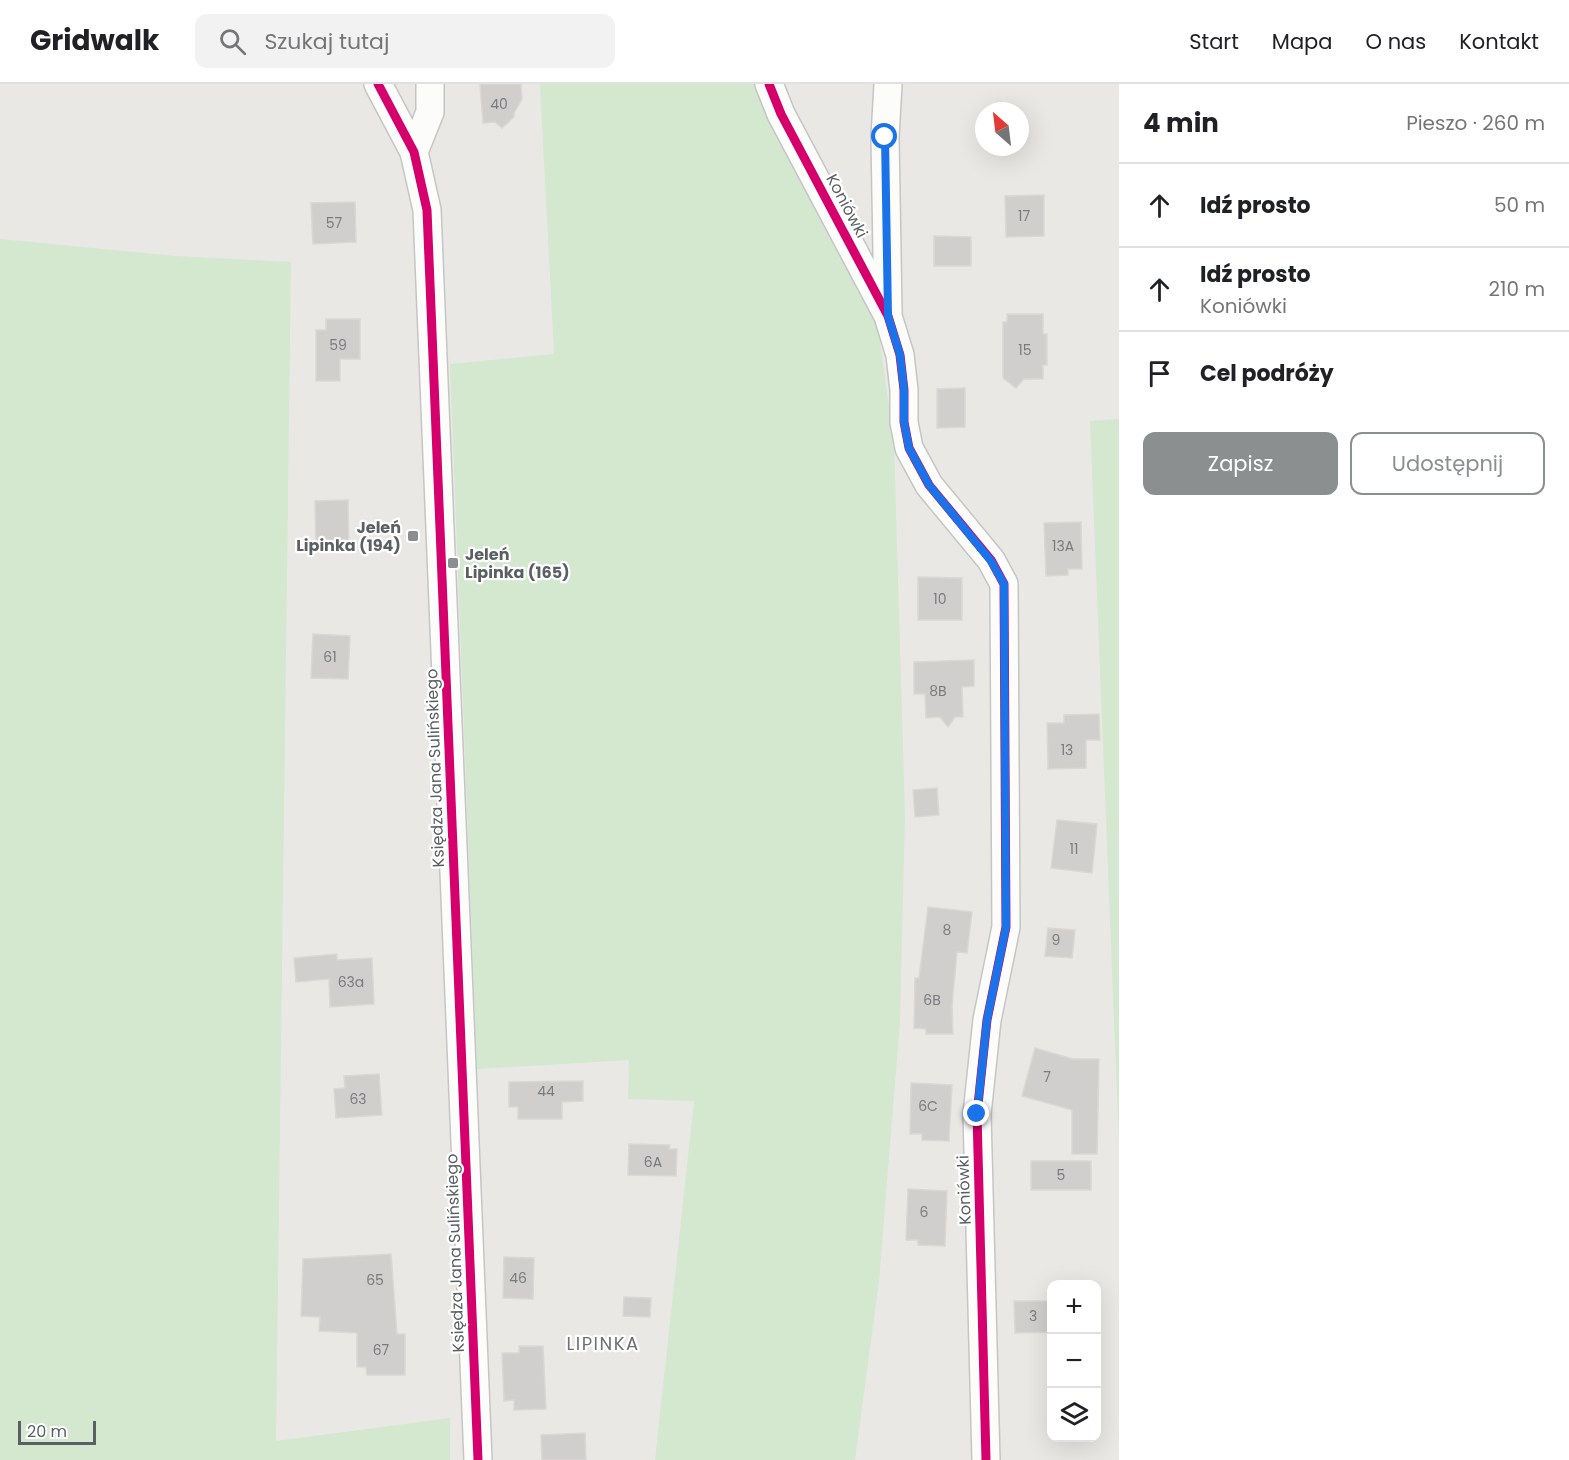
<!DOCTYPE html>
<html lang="pl">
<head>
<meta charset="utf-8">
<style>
  :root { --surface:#fff; --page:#f2f2f2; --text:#202124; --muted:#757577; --line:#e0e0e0; --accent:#8c8f90 }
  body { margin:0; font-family:Poppins,sans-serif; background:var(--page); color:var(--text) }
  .controls { position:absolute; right:18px; bottom:18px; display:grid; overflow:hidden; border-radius:12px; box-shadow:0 6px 24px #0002 }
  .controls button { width:54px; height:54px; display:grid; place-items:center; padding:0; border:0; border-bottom:2px solid var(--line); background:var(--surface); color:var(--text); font:30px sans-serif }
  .compass { position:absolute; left:975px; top:18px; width:54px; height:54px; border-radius:50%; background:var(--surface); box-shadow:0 6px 24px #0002; rotate:332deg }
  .scale { position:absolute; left:18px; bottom:15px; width:78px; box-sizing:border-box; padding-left:6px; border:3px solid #5a5f63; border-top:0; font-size:16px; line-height:21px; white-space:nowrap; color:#5a5f63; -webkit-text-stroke:4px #fff; paint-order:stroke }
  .stop { position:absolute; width:18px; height:18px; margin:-14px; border:4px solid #1a73e8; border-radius:50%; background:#fff }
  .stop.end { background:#1a73e8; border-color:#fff; box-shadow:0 2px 6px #0008 }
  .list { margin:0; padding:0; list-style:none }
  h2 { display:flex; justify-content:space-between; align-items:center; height:78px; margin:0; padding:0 24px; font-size:26px }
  h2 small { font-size:20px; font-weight:400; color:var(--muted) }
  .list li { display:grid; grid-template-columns:39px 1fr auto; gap:18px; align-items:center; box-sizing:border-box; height:84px; padding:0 24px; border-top:2px solid var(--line) }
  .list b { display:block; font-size:22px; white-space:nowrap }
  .list p { margin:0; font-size:20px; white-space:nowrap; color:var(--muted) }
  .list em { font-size:20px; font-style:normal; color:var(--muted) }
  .actions { display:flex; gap:12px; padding:18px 24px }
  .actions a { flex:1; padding:14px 0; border:2px solid var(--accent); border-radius:12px; text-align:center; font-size:21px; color:var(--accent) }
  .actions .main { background:var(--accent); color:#fff }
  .icon { flex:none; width:33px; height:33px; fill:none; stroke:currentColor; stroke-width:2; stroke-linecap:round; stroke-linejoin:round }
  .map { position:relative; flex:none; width:1119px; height:1376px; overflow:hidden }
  header { display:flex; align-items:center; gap:36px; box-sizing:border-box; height:84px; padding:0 30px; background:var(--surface); border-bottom:2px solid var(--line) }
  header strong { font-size:28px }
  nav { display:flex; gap:33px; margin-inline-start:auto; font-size:21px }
  .search { width:420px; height:54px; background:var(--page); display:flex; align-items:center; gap:15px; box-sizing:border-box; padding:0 21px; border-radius:12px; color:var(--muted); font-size:22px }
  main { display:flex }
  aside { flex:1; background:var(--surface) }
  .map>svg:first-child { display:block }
  .green { fill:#d4e7cf }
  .building { fill:#d1cfcd; stroke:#dad7d4; stroke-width:1.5 }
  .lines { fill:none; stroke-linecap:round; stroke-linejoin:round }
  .minor-casing { stroke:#c6c5c6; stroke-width:30 }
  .minor { stroke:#fcfcfb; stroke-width:27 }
  .cycleway-casing { stroke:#fff; stroke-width:13 }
  .cycleway { stroke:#d6006c; stroke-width:9 }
  .route { stroke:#1a73e8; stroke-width:8 }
  .poi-dot { fill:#8c8f90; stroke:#fff; stroke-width:2 }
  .labels { text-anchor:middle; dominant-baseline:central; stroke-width:4.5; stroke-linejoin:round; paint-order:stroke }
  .number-label { font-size:14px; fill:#797c7e }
  .street-label { font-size:16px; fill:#5a5f63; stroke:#fff }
  .poi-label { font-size:16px; font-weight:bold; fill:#5a5f63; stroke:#fff; text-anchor:end }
  .neighbourhood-label { font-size:18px; letter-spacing:1.5px; fill:#6b7175; stroke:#fff }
</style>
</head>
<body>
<header>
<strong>Gridwalk</strong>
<div class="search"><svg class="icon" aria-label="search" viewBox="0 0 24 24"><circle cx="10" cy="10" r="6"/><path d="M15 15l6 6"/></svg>Szukaj tutaj</div>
<nav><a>Start</a><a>Mapa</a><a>O nas</a><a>Kontakt</a></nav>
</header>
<main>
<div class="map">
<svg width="1119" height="1376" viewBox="0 0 1119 1376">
  <rect width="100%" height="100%" fill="#eae8e5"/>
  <!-- green -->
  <g class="green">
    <polygon points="540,0 758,0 878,244 894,358 905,732 900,937 879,1197 855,1376 655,1376 694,1017 628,1015 629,976 477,985 450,280 554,270"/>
    <polygon points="0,155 176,172 291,178 276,1357 450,1334 450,1376 0,1376"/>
    <polygon points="1119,335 1119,1060 1090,337"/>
  </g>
  <!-- building -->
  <g class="building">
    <polygon points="480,0 521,0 522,15 514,29 514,33 502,44 495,38 483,39"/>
    <polygon points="1044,111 1044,152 1006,153 1005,112"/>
    <polygon points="355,118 356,158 313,160 311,119"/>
    <polygon points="934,152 971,153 971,182 934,182"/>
    <polygon points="1007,230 1043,230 1043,250 1047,250 1047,281 1043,281 1043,295 1024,295 1016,304 1003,294 1003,238 1007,238"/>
    <polygon points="326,235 360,235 360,275 340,275 340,297 316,297 316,246 326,246"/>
    <polygon points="965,304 965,343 937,344 937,305"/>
    <polygon points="348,416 349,468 316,468 315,417"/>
    <polygon points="1081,438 1082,485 1068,485 1068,491 1046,492 1044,439"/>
    <polygon points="918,493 962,494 962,536 918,536"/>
    <polygon points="313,550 350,552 348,595 311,594"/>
    <polygon points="974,576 974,602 962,603 963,633 955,633 948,643 940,633 926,634 925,610 914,610 914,578"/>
    <polygon points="1099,630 1100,656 1086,656 1086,684 1048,685 1047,639 1064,639 1064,631"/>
    <polygon points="937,704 939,731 915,733 913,706"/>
    <polygon points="1057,736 1097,740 1092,789 1051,784"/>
    <polygon points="928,823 972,828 967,869 957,868 952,922 953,950 926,950 926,945 914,944 915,894 919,894"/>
    <polygon points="1048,844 1075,846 1072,874 1045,872"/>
    <polygon points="337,870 337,876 372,874 374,920 330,923 329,895 296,898 294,874"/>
    <polygon points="1035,964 1073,975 1099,975 1097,1070 1072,1070 1072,1026 1022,1012"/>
    <polygon points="379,990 382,1031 336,1034 334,1005 345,1004 344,992"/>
    <polygon points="583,997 583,1017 562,1018 562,1035 518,1035 518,1023 509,1023 509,998"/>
    <polygon points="911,999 952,1001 949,1057 922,1056 922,1050 910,1050"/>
    <polygon points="629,1060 670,1061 669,1065 677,1065 676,1092 628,1091"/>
    <rect x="1031" y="1077" width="60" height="29"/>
    <polygon points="908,1105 947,1107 945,1162 918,1161 918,1156 906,1156"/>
    <polygon points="391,1170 397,1250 405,1250 405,1291 367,1291 366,1283 357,1283 357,1249 319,1247 320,1233 301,1232 303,1175"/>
    <polygon points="504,1173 534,1174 533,1215 503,1214"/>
    <polygon points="624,1213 651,1214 650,1233 623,1232"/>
    <polygon points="1014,1217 1052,1217 1052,1248 1015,1249"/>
    <polygon points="519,1262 543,1262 546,1325 514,1326 514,1316 504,1317 502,1269 519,1269"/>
    <polygon points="585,1349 586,1376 542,1376 541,1351"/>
  </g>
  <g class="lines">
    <!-- minor casing -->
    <g class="minor-casing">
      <g id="minor">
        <polyline points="378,0 414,68 427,126 478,1376"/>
        <polyline points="769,0 781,30 888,232 900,271 904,306 904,338 909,364 929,401 991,476 1004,500 1006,843 987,936 977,1030 986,1376"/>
        <polyline points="888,0 885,53 888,227"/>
        <polyline points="414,68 430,28 430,0"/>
      </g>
    </g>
    <!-- minor -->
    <use href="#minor" class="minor"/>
    <!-- cycleway casing -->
    <g class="cycleway-casing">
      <g id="cycleway">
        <polyline points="378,0 414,68 427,126 478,1376"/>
        <polyline points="769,0 781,30 888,232 900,271 904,306 904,338 909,364 929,401 991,476 1004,500 1006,843 987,936 977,1030 986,1376"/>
      </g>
    </g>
    <!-- cycleway -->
    <use href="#cycleway" class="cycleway"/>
  </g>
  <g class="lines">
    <!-- route -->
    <polyline class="route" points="885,53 888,232 900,271 904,306 904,338 909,364 929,401 991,477 1004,500 1006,843 987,936 977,1030"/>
  </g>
  <!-- markers -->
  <g class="poi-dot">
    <rect x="407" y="446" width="12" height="12" rx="3"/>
    <rect x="447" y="473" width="12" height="12" rx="3"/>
  </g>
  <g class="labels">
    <!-- number labels -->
    <g class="number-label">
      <text x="499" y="20">40</text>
      <text x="1024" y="132">17</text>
      <text x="334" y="139">57</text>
      <text x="338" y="261">59</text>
      <text x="1025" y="266">15</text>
      <text x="1063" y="462">13A</text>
      <text x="940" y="515">10</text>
      <text x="330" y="573">61</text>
      <text x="938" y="607">8B</text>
      <text x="1067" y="666">13</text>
      <text x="1074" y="765">11</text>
      <text x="947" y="846">8</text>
      <text x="1056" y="856">9</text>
      <text x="351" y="898">63a</text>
      <text x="932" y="916">6B</text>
      <text x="1047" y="993">7</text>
      <text x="546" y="1007">44</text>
      <text x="358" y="1015">63</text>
      <text x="928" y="1022">6C</text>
      <text x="653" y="1078">6A</text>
      <text x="1061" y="1091">5</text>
      <text x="924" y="1128">6</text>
      <text x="518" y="1194">46</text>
      <text x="375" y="1196">65</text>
      <text x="1033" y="1232">3</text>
      <text x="381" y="1266">67</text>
    </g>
    <!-- street labels -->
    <g class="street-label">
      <text transform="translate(847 122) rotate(62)">Koniówki</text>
      <text transform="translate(435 684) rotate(-92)">Księdza Jana Sulińskiego</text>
      <text transform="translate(964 1106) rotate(-92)">Koniówki</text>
      <text transform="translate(455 1169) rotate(-92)">Księdza Jana Sulińskiego</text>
    </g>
    <!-- poi labels -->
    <g class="poi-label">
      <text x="401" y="443">Jeleń<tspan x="401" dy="18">Lipinka (194)</tspan></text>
      <text x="465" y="470" text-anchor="start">Jeleń<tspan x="465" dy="18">Lipinka (165)</tspan></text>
    </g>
    <!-- neighbourhood labels -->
    <g class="neighbourhood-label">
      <text x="603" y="1259">LIPINKA</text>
    </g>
  </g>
</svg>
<div class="controls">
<button>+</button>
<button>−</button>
<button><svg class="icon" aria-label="layers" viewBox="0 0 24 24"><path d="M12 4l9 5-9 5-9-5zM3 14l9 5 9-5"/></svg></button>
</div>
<svg class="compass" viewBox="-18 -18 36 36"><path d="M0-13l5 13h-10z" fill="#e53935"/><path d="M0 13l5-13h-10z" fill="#757577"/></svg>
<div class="scale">20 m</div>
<div class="stop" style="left:885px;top:53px"></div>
<div class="stop end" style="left:977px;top:1030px"></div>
</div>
<aside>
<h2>4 min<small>Pieszo · 260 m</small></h2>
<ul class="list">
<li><svg class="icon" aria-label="ahead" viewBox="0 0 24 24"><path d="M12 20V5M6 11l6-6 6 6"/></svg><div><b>Idź prosto</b></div><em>50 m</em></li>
<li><svg class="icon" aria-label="ahead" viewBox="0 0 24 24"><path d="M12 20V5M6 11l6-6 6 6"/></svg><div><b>Idź prosto</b><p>Koniówki</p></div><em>210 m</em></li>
<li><svg class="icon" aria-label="arrive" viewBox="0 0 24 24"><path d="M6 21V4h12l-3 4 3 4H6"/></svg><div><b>Cel podróży</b></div></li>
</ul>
<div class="actions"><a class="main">Zapisz</a><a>Udostępnij</a></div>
</aside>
</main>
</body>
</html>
